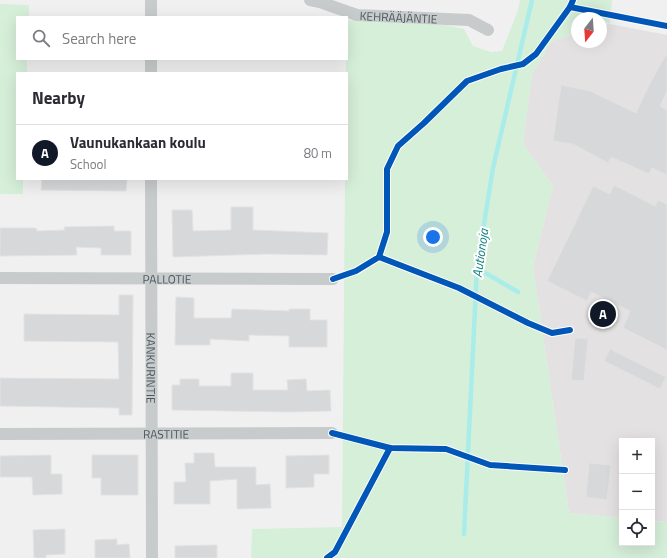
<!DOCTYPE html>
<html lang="en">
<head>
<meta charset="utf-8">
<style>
  :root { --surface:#fff; --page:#f7f7f7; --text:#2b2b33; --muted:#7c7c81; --line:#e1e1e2; --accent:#111827 }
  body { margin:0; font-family:"Titillium Web",sans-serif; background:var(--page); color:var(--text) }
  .controls { position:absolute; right:12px; bottom:12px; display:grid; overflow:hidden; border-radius:0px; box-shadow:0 4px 16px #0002 }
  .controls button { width:36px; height:36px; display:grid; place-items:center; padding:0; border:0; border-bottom:1px solid var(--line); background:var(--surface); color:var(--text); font:20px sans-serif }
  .compass { position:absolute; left:571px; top:12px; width:36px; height:36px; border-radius:50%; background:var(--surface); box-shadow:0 4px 16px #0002; rotate:197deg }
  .you { position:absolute; left:433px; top:237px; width:14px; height:14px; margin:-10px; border:3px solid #fff; border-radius:50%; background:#1a73e8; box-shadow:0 0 0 6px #1a73e833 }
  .badge { display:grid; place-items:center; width:26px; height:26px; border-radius:50%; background:var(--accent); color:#fff; font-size:13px; font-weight:700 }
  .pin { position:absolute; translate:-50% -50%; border:2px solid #fff; box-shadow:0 1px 4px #0006 }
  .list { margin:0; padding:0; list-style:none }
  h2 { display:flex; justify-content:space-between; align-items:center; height:52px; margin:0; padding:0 16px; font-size:17px }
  h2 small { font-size:13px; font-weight:400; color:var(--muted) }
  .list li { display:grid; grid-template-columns:26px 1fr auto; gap:12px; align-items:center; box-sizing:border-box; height:56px; padding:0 16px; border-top:1px solid var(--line) }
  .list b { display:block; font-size:15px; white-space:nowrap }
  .list p { margin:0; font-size:13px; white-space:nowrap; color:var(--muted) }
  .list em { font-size:13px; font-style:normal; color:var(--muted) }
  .icon { flex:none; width:22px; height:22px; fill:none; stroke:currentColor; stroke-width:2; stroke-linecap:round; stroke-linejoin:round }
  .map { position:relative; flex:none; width:667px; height:558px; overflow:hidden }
  .search { position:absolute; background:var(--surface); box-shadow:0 4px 16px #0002; left:16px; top:16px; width:332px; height:44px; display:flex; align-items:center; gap:10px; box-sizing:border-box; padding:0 14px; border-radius:0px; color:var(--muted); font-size:15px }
  .panel { position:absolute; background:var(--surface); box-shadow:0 4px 16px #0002; left:16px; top:72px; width:332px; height:108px; border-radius:0px }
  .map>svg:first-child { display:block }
  .education { fill:#e3e1e2 }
  .green { fill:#d6efd9 }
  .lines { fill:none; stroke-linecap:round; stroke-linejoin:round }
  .stream { stroke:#aaecea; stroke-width:4.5 }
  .building { fill:#d7d8d9; stroke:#e2e2e3 }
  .minor { stroke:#c8cbcc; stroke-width:12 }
  .cycleway-casing { stroke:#fff; stroke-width:8 }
  .cycleway { stroke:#0057b8; stroke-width:6 }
  .labels { text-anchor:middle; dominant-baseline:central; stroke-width:4; stroke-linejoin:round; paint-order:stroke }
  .street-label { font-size:12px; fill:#48575c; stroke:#fff }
  .water-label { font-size:13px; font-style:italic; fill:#108280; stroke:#fff }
</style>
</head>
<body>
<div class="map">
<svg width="667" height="558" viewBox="0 0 667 558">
  <rect width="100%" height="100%" fill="#f1f0f0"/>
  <!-- education -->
  <polygon class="education" points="610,24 667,35 667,522 652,521 652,441 622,441 622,518 569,513 533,267 553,186 523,144 532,74 552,41 577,33 577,42 601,42 601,26"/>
  <!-- green -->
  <g class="green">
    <polygon points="520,0 612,0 610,24 604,21 601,22 601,18 577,18 577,29 574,30 572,35 552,41 532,74 523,144 553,186 533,267 569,513 622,518 622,543 652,543 652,521 667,522 667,558 251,558 252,529 342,527 345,179 347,179 347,73 346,73 346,59 347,59 347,20 445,25 464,29 473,46 491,52 502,51 518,10"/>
    <polygon points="0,4 29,5 29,17 17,17 17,59 27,59 27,73 17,73 17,179 23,179 23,194 0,194"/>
  </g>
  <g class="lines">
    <!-- stream -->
    <g class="stream">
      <polyline points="477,268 518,292"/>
      <polyline points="464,534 477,268 493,168 532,0"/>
    </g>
  </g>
  <!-- building -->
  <g class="building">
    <polygon points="667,53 667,91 660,106 667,110 667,175 652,168 649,174 611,157 608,163 573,144 553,141 561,85 590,91 636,113 649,85"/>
    <polygon points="42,179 127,179 126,191 41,190"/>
    <polygon points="614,185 655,206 658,200 667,204 667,350 623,328 630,311 591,292 587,301 547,281 593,186 610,194"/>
    <polygon points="231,207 253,207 253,230 328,233 327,255 267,254 173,257 172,210 192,210 193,231 231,230"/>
    <polygon points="114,226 114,231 131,231 131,255 101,255 101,248 76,247 77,255 0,256 0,228 36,228 37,231 65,230 64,227"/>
    <polygon points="119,295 133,295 132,415 119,415 119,408 0,406 0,378 119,379 118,342 24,341 24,314 119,315"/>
    <polygon points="176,297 194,298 194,318 231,318 232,309 289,311 289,309 310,309 310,320 327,320 327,347 289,347 289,336 249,335 249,341 210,339 210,345 175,345"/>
    <polygon points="575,338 588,339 584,381 571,380"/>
    <polygon points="610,349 666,377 660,389 604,361"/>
    <polygon points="231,373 253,373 253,390 288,390 287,380 306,379 307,391 330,390 331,411 288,412 172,410 172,385 180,385 180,379 199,379 199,386 231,386"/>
    <polygon points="194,453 214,453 215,467 256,467 256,485 270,484 271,508 237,509 237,479 210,481 210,504 174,504 174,482 186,482 185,463 194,463"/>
    <polygon points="51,455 51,474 62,474 62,494 33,495 32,477 0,477 0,456"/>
    <polygon points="92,455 138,455 138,495 101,495 101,478 92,478"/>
    <polygon points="329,455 329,474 314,474 314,487 286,488 286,456"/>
    <polygon points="589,463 611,465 607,500 586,497"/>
    <polygon points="65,529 65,554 46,555 46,558 34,558 33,530"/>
    <polygon points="117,539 117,545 129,544 130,558 95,558 95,540"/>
    <polygon points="217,545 217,558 175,558 175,546"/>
  </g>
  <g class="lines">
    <!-- minor -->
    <g class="minor">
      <polyline points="151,0 151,17"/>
      <path id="s1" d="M310 0 320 2 357 15 469 20 488 30"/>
      <polyline points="151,59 151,73"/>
      <path id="s2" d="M151 179 152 558"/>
      <path id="s3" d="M0 278 333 279"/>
      <path id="s4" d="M0 434 332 433"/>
    </g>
    <!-- cycleway casing -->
    <g class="cycleway-casing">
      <g id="cycleway">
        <polyline points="570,7 667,26"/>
        <polyline points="379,257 459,288 528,323 552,333 570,330"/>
        <polyline points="333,279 356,271 379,257 387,232 387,169 398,146 424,123 467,81 501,69 523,64 536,54 570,7 573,0"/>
        <polyline points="332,433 390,448 446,449 490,465 565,470"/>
        <polyline points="327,558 335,552 390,448"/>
      </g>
    </g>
    <!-- cycleway -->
    <use href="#cycleway" class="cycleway"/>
  </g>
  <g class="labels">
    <!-- street labels -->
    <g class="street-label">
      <text stroke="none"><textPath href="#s1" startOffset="91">KEHRÄÄJÄNTIE</textPath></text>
      <text stroke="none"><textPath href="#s3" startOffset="167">PALLOTIE</textPath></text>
      <text stroke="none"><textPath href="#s2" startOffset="189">KANKURINTIE</textPath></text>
      <text stroke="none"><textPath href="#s4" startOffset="166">RASTITIE</textPath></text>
    </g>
    <!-- water labels -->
    <g class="water-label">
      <text transform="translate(480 253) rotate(-82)">Autionoja</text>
    </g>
  </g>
</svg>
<div class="controls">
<button>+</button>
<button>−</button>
<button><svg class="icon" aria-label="locate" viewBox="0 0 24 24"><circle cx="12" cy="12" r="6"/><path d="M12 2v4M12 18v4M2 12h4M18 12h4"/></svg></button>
</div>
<svg class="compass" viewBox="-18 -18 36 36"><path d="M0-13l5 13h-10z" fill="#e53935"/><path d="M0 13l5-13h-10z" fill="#7c7c81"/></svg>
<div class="you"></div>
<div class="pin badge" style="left:603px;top:314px">A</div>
<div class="search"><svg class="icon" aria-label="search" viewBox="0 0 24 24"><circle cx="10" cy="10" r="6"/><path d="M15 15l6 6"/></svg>Search here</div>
<section class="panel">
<h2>Nearby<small></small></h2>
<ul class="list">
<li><span class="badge">A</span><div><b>Vaunukankaan koulu</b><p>School</p></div><em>80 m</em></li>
</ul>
</section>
</div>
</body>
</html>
